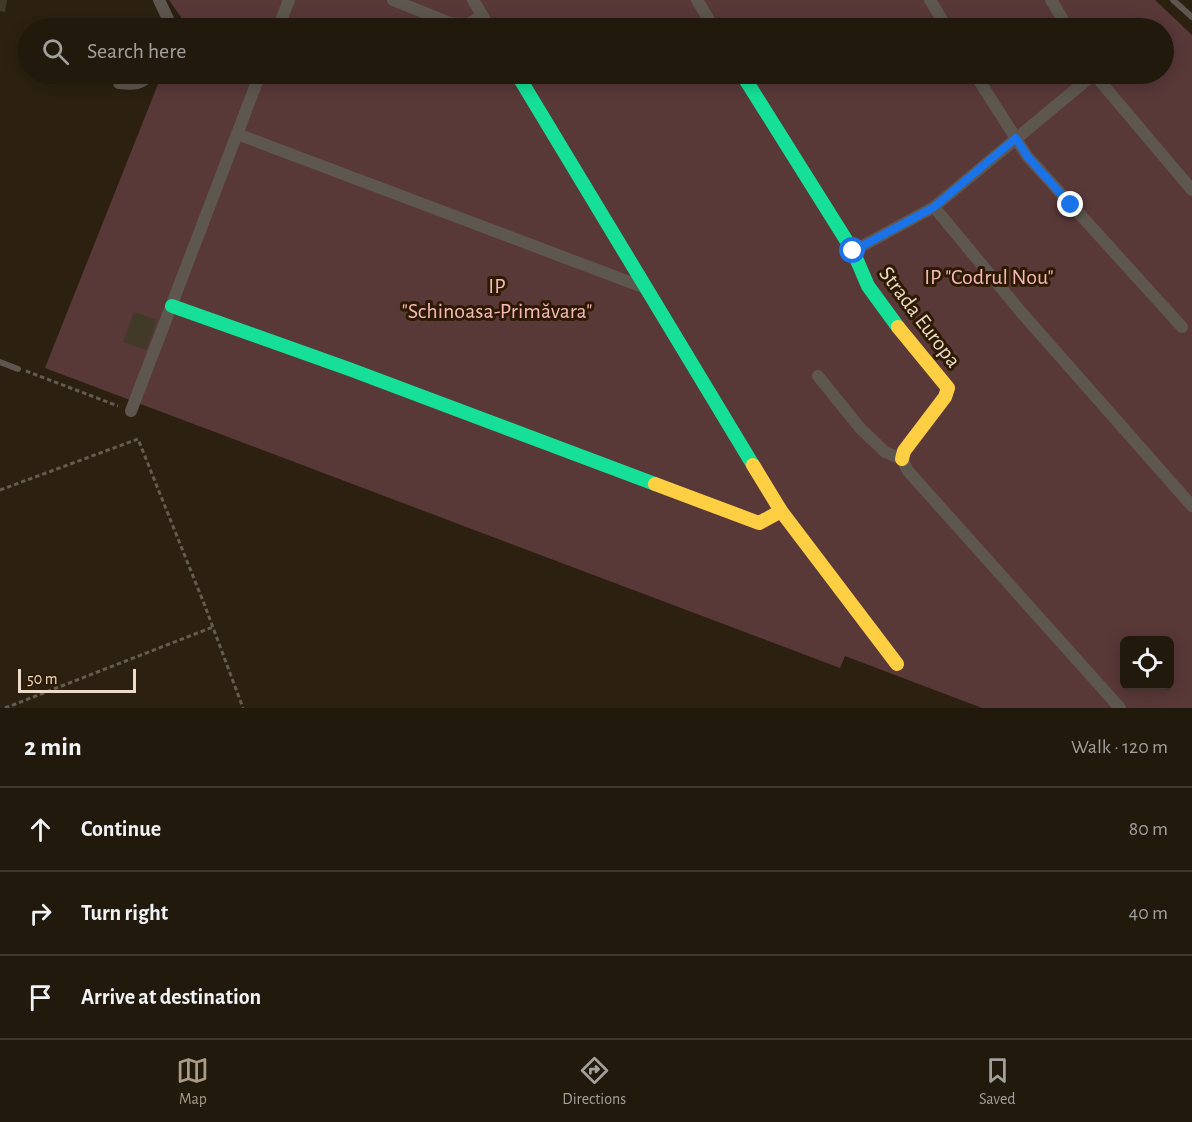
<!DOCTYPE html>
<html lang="en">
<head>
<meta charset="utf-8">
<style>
  :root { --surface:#21190c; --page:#2d261a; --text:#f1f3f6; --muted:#a2a09d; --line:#3e382d; --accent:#a99b87 }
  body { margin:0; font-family:"Alegreya Sans",sans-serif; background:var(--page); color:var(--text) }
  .controls { position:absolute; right:18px; bottom:18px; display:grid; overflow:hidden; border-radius:9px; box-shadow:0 3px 15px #0003 }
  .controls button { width:54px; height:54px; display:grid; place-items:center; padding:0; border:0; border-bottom:2px solid var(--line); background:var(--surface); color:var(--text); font:30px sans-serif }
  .scale { position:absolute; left:18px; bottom:15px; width:118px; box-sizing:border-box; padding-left:6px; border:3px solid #ecdcc7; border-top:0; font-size:16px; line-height:21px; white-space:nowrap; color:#ecdcc7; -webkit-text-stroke:4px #2e1a00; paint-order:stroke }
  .stop { position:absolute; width:18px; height:18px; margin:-14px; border:4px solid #1a73e8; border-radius:50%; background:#fff }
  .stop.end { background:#1a73e8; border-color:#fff; box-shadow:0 2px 6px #0008 }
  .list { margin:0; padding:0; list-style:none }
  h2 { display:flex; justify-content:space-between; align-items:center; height:78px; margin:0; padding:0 24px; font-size:26px }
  h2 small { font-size:20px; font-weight:400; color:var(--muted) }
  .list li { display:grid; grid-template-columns:39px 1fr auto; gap:18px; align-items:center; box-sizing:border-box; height:84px; padding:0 24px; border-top:2px solid var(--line) }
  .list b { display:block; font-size:22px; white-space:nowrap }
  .list em { font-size:20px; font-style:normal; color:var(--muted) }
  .icon { flex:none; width:33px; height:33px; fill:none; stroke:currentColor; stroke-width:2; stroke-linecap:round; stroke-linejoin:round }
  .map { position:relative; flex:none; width:1192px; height:708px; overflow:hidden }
  .search { position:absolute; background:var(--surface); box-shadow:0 3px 15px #0003; left:18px; right:18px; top:18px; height:66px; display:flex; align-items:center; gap:15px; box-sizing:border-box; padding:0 21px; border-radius:33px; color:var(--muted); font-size:22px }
  .sheet { height:330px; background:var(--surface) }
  nav { display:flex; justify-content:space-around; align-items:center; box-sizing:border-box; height:84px; border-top:2px solid var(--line); background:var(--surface); font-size:16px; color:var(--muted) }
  nav a { display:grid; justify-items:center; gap:3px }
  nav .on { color:var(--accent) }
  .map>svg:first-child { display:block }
  .green { fill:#593838; fill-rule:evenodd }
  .building { fill:#423a29 }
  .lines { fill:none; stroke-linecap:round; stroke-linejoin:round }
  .path { stroke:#625c51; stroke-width:3; stroke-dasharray:4.5 3; stroke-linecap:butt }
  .lane { stroke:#5e574f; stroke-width:6 }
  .street { stroke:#5e574f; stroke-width:12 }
  .fast { stroke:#16e098; stroke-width:14 }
  .slow { stroke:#ffcf43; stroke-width:14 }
  .route { stroke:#1a73e8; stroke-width:8 }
  .labels { text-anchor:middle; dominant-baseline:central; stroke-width:6; stroke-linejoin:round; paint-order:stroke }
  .park-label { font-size:22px; fill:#f4b9bd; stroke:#2e1a00 }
  .street-label { font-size:22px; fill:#ecdcc7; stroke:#2e1a00 }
</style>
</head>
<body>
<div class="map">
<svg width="1192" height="708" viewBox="0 0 1192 708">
  <rect width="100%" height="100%" fill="#2c2110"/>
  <!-- green -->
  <path class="green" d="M169 0H1155L1192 35V708H982L845 656 840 668 45 368 162 74H1164V28H180L183 20ZM1124 640H1170V686H1124Z"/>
  <!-- building -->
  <g class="building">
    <polygon points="0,0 7,0 5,12 0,11"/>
    <polygon points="134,312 157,320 146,350 123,342"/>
  </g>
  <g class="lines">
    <!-- path -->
    <g class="path">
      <polyline points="26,371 118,406"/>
      <polyline points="0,490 138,439 205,606 243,708"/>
      <polyline points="5,708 213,627"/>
    </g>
    <!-- lane -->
    <g class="lane">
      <polyline points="1173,0 1192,17"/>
      <polyline points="0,362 18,369"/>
    </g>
    <!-- street -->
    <g class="street">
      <polyline points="159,0 168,19 168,28"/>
      <polyline points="393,0 450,23 468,24 482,16"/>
      <polyline points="473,0 490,28"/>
      <polyline points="697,0 714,28"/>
      <polyline points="930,0 947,28"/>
      <polyline points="1051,0 1068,28"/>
      <polyline points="278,28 289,0"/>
      <polyline points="975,74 1027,156 1182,327"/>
      <path d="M119 83C131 84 142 86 149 74"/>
      <polyline points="237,134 648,289"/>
      <polyline points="934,207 1021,312 1192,506"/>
      <polyline points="853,251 934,207 1094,74 1192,190"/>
      <polyline points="818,376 860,428 885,452 902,459 908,471 1120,708"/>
      <polyline points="131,411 260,74"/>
    </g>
    <!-- fast -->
    <g class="fast">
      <polyline points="517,74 753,465"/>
      <polyline points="742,74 853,251 868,286 898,327"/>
      <polyline points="172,306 349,369 655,484"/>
    </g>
    <!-- slow -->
    <g class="slow">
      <polyline points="898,327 948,388 945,397 904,451 902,459"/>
      <polyline points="753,465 781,511 897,664"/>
      <polyline points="655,484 759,523 781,511"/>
    </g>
  </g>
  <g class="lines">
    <!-- route -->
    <polyline class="route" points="853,251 934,207 1016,138 1027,156 1071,205"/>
  </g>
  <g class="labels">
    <!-- park labels -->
    <g class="park-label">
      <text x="989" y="277">IP "Codrul Nou"</text>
      <text x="497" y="286">IP<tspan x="497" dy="25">"Schinoasa-Primăvara"</tspan></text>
    </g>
    <!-- street labels -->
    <g class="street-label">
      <text transform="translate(920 317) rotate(53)">Strada Europa</text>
    </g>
  </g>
</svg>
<div class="controls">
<button><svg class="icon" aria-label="locate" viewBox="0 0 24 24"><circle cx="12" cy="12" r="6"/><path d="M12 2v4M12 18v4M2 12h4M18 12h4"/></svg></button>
</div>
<div class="scale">50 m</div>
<div class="stop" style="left:853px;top:251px"></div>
<div class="stop end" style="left:1071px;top:205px"></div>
<div class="search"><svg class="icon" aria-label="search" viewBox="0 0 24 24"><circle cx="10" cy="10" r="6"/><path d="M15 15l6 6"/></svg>Search here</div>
</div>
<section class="sheet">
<h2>2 min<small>Walk · 120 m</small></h2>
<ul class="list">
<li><svg class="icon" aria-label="ahead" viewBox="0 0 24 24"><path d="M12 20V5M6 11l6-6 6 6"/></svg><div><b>Continue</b></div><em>80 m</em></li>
<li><svg class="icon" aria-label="right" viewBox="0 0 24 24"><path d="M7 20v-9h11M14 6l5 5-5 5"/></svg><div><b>Turn right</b></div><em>40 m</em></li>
<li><svg class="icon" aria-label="arrive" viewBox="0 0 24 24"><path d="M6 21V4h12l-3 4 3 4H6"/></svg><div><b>Arrive at destination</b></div></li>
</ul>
</section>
<nav>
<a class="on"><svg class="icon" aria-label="map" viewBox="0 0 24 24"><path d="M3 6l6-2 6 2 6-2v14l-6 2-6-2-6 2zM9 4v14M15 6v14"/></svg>Map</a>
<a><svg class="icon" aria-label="directions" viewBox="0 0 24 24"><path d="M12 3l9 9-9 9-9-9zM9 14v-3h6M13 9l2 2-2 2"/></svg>Directions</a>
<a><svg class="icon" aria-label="saved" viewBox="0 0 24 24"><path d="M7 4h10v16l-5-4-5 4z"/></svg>Saved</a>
</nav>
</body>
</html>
